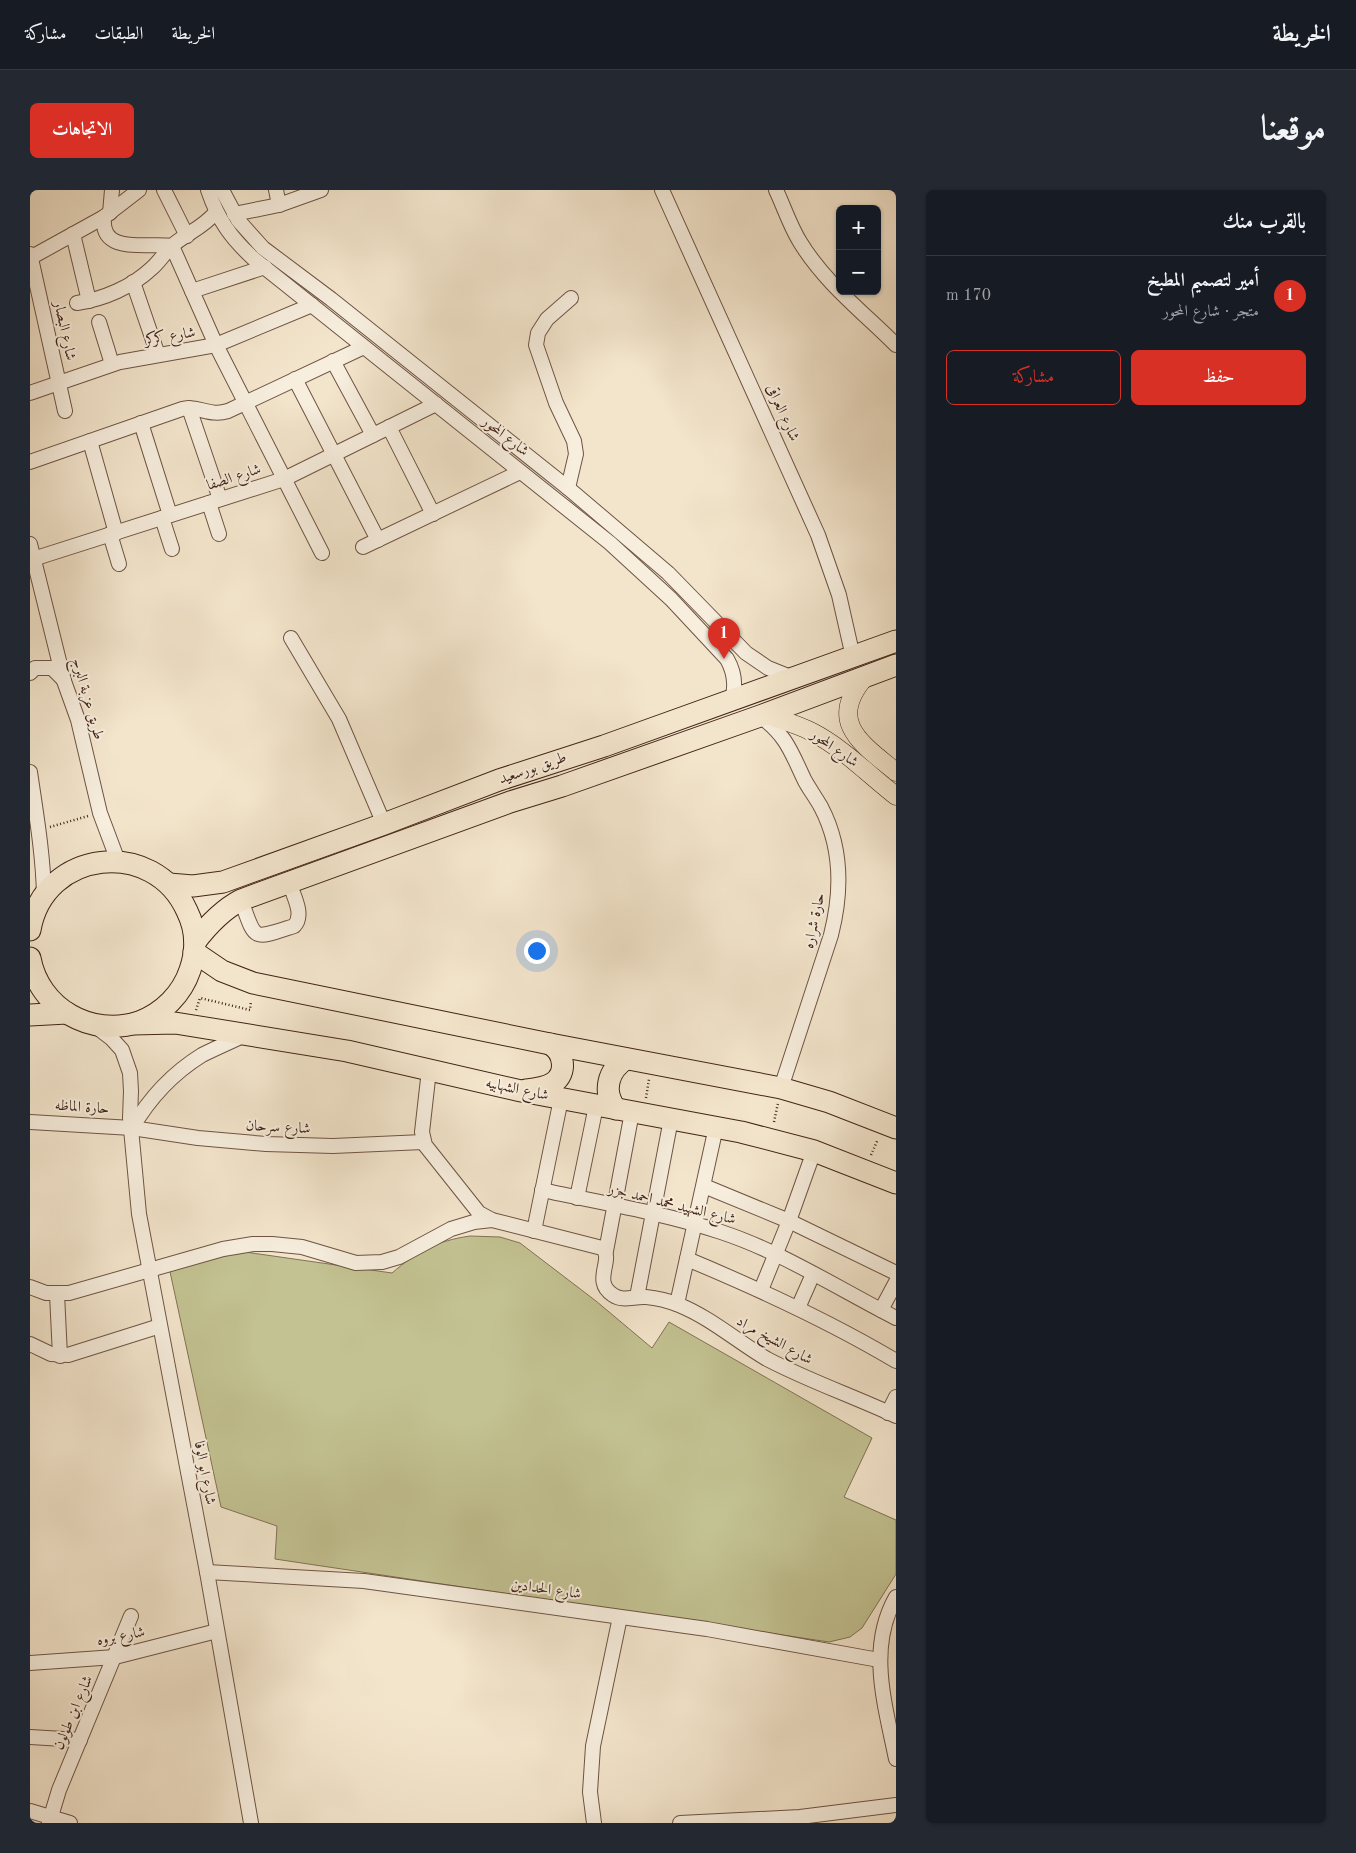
<!DOCTYPE html>
<html lang="ar">
<head>
<meta charset="utf-8">
<style>
  :root { --surface:#171b24; --page:#242831; --text:#f1f3f6; --muted:#9ea1a6; --line:#363941; --accent:#d93025 }
  body { margin:0; font-family:"Old Standard TT",Amiri,serif; background:var(--page); color:var(--text); direction:rtl }
  .controls { position:absolute; right:15px; top:15px; display:grid; overflow:hidden; border-radius:8px; box-shadow:0 1px 4px #0004 }
  .controls button { width:45px; height:45px; display:grid; place-items:center; padding:0; border:0; border-bottom:1px solid var(--line); background:var(--surface); color:var(--text); font:25px sans-serif }
  .you { position:absolute; left:506px; top:760px; width:18px; height:18px; margin:-12px; border:4px solid #fff; border-radius:50%; background:#1a73e8; box-shadow:0 0 0 8px #1a73e833 }
  .badge { display:grid; place-items:center; width:32px; height:32px; border-radius:50%; background:var(--accent); color:#fff; font-size:16px; font-weight:700 }
  .pin { position:absolute; translate:-50% -41px; filter:drop-shadow(0 1px 2px #0008) }
  .pin::after { content:''; position:absolute; top:26px; width:18px; height:15px; background:inherit; clip-path:polygon(0 0,100% 0,50% 100%) }
  .list { margin:0; padding:0; list-style:none }
  h2 { display:flex; justify-content:space-between; align-items:center; height:65px; margin:0; padding:0 20px; font-size:21px }
  h2 small { font-size:16px; font-weight:400; color:var(--muted) }
  .list li { display:grid; grid-template-columns:32px 1fr auto; gap:15px; align-items:center; box-sizing:border-box; height:80px; padding:0 20px; border-top:1px solid var(--line) }
  .list b { display:block; font-size:19px; white-space:nowrap }
  .list p { margin:0; font-size:16px; white-space:nowrap; color:var(--muted) }
  .list em { font-size:16px; font-style:normal; color:var(--muted) }
  .actions { display:flex; gap:10px; padding:15px 20px }
  .actions a { flex:1; padding:11px 0; border:1px solid var(--accent); border-radius:8px; text-align:center; font-size:18px; color:var(--accent) }
  .actions .main { background:var(--accent); color:#fff }
  .map { position:relative; flex:none; width:866px; height:1633px; overflow:hidden; direction:ltr; border-radius:8px }
  header { display:flex; align-items:center; gap:30px; box-sizing:border-box; height:70px; padding:0 25px; background:var(--surface); border-bottom:1px solid var(--line) }
  header strong { font-size:24px }
  nav { display:flex; gap:28px; margin-inline-start:auto; font-size:18px }
  .intro { display:flex; align-items:center; justify-content:space-between; box-sizing:border-box; height:120px; padding:0 30px }
  h1 { margin:0; font-size:35px }
  .button { padding:12px 22px; border-radius:8px; background:var(--accent); color:#fff; font-size:18px; font-weight:700 }
  main { display:flex; gap:30px; padding:0 30px }
  aside { flex:1; background:var(--surface); border-radius:8px; box-shadow:0 1px 4px #0004 }
  .map>svg:first-child { display:block }
  .green { fill:#c3c292; stroke:#827254 }
  .lines { fill:none; stroke-linecap:round; stroke-linejoin:round }
  .minor-casing { stroke:#6e5444; stroke-width:16 }
  .major-casing { stroke:#422317; stroke-width:19 }
  .highway-casing { stroke:#422317; stroke-width:23 }
  .path { stroke:#422317; stroke-width:2.5; stroke-dasharray:1 2.5; stroke-linecap:butt }
  .minor { stroke:#f7eede; stroke-width:14 }
  .major { stroke:#f3e5cc; stroke-width:18 }
  .highway { stroke:#f3e5cc; stroke-width:21 }
  .labels { text-anchor:middle; dominant-baseline:central; stroke-width:4; stroke-linejoin:round; paint-order:stroke }
  .street-label { font-size:15px; fill:#422317; stroke:#f7eede }
</style>
</head>
<body>
<header>
<strong>الخريطة</strong>
<nav><a>الخريطة</a><a>الطبقات</a><a>مشاركة</a></nav>
</header>
<div class="intro"><h1>موقعنا</h1><a class="button">الاتجاهات</a></div>
<main>
<aside>
<h2>بالقرب منك<small></small></h2>
<ul class="list">
<li><span class="badge">1</span><div><b>أمير لتصميم المطبخ</b><p>متجر · شارع المحور</p></div><em>170 m</em></li>
</ul>
<div class="actions"><a class="main">حفظ</a><a>مشاركة</a></div>
</aside>
<div class="map">
<svg width="866" height="1633" viewBox="0 0 866 1633">
  <rect width="100%" height="100%" fill="#f3e5cc"/>
  <filter id="stains"><feTurbulence type="fractalNoise" baseFrequency=".004" numOctaves="4"/><feColorMatrix values="0 0 0 0 .2 0 0 0 0 .09 0 0 0 0 .02 0 0 0 .5 -.17"/></filter>
  <radialGradient id="worn" r=".72"><stop offset=".6" stop-color="#630" stop-opacity="0"/><stop offset="1" stop-color="#630" stop-opacity=".3"/></radialGradient>
  <!-- green -->
  <path class="green" d="M440 1046 470 1047 490 1053 566 1111 622 1158 639 1132 842 1248 814 1307 866 1330V1384L832 1438 820 1447 799 1452 245 1369 247 1336 191 1317 139 1077 208 1061 362 1083C388 1061 406 1051 440 1046Z"/>
  <g class="lines">
    <!-- minor casing -->
    <g class="minor-casing">
      <g id="minor">
        <polyline points="134,0 157,46"/>
        <path d="M178 0C188 30 201 48 224 69L580 353 641 409 697 469C705 483 706 496 702 510"/>
        <polyline points="192,0 208,30 233,58 301,109 538,298 638,383 716,463 738,478 763,488"/>
        <polyline points="246,0 249,15"/>
        <polyline points="632,0 788,345 809,405 823,467"/>
        <path d="M746 0C754 17 760 36 770 52 795 93 833 122 866 155"/>
        <polyline points="80,23 82,0"/>
        <polyline points="204,24 249,15 291,0"/>
        <path d="M74 27C70 66 119 52 142 56L186 155 292 363"/>
        <polyline points="43,44 59,111"/>
        <polyline points="0,64 35,221"/>
        <polyline points="0,68 74,27 109,0"/>
        <polyline points="103,92 128,165"/>
        <polyline points="162,101 235,77"/>
        <path d="M47 113C74 109 102 97 122 78 130 71 135 62 143 55 157 43 174 37 186 22"/>
        <polyline points="69,132 82,174"/>
        <polyline points="303,171 343,245"/>
        <polyline points="265,189 348,350"/>
        <polyline points="0,203 90,172 186,155 282,115"/>
        <polyline points="159,218 190,309"/>
        <polyline points="111,233 140,325"/>
        <polyline points="359,237 403,324"/>
        <polyline points="60,251 86,343"/>
        <path d="M0 272 152 219C169 215 179 227 198 221L334 157"/>
        <polyline points="538,298 546,264 544,251 526,213 506,155 508,143 517,129 541,108"/>
        <polyline points="179,313 189,344"/>
        <polyline points="132,328 142,359"/>
        <polyline points="80,344 89,374"/>
        <polyline points="0,354 34,491 48,530 70,623 88,671"/>
        <polyline points="333,357 490,282"/>
        <polyline points="3,369 254,289 406,214"/>
        <polyline points="261,448 309,529 354,634"/>
        <polyline points="0,483 5,478 22,478 34,490"/>
        <path d="M730 526C757 546 761 562 775 591 780 600 786 608 791 617 812 657 812 702 801 745L751 898"/>
        <path d="M0 582C6 623 13 663 14 705"/>
        <path d="M211 710C226 751 221 750 264 736 275 725 263 705 259 692"/>
        <polyline points="65,836 82,849 92,860 100,883 101,901 100,928 109,1024 177,1382 221,1633"/>
        <path d="M399 880 392 942 395 955 449 1023 462 1030 572 1058C585 1069 561 1091 583 1105 593 1112 604 1106 616 1107 627 1108 639 1111 649 1115 681 1128 708 1152 737 1169 779 1191 823 1206 866 1226"/>
        <polyline points="0,932 102,938 168,948 236,954 303,956 393,952"/>
        <path d="M102 938C119 909 143 883 172 865 186 858 200 852 215 845"/>
        <polyline points="674,996 759,1031 866,1083"/>
        <path d="M512 1000C572 1013 634 1023 691 1042 752 1062 809 1099 866 1128"/>
        <polyline points="547,1008 566,916"/>
        <polyline points="504,1041 531,909"/>
        <polyline points="576,1061 602,922"/>
        <path d="M657 1069C729 1099 799 1131 866 1171"/>
        <polyline points="0,1097 16,1103 39,1103 193,1059 223,1054 242,1054 272,1057 326,1073 352,1072 369,1067 421,1039 444,1032 462,1030"/>
        <polyline points="731,1100 759,1031 784,961"/>
        <polyline points="27,1104 30,1166"/>
        <polyline points="607,1107 641,929"/>
        <polyline points="647,1114 686,937"/>
        <polyline points="768,1118 783,1084"/>
        <polyline points="851,1120 866,1092"/>
        <polyline points="0,1154 21,1164 38,1165 130,1136"/>
        <polyline points="858,1223 866,1207"/>
        <polyline points="177,1382 334,1391 677,1439 849,1470"/>
        <path d="M866 1407C837 1458 855 1514 866 1569"/>
        <polyline points="0,1473 85,1467 187,1441"/>
        <polyline points="0,1547 50,1550"/>
        <polyline points="0,1621 40,1633"/>
        <polyline points="19,1633 29,1600 101,1426"/>
        <polyline points="564,1633 560,1602 563,1556 590,1427"/>
        <polyline points="650,1633 770,1627 866,1615"/>
      </g>
    </g>
    <!-- major casing -->
    <g class="major-casing">
      <g id="major">
        <path d="M835 487C796 532 832 554 866 582"/>
        <path d="M734 524C750 530 767 534 782 542 813 558 839 585 866 606"/>
      </g>
    </g>
    <!-- highway casing -->
    <g class="highway-casing">
      <g id="highway">
        <polyline points="139,694 163,696 193,692 354,634 469,590 574,556 866,451"/>
        <path d="M0 740C14 659 124 647 157 721 166 739 167 760 160 780 152 804 133 823 109 832 61 848 9 818 0 768"/>
        <path d="M165 752C178 735 192 720 211 710L480 612 532 596 730 526 866 475"/>
        <polyline points="164,762 192,781 223,793 520,854 751,898 799,912 866,938"/>
        <polyline points="0,825 37,823"/>
        <polyline points="103,834 145,833 317,861 491,901 711,942 784,961 866,993"/>
        <path d="M496 900C505 899 515 898 523 893 538 883 534 862 520 854"/>
        <path d="M586 919C572 902 578 880 596 869"/>
      </g>
    </g>
    <!-- path -->
    <g class="path">
      <polyline points="20,637 58,626"/>
      <polyline points="166,820 170,808 220,820 221,811"/>
      <polyline points="616,908 619,889"/>
      <polyline points="744,932 748,913"/>
      <polyline points="841,965 848,949"/>
    </g>
    <!-- minor -->
    <use href="#minor" class="minor"/>
    <!-- major -->
    <use href="#major" class="major"/>
    <!-- highway -->
    <use href="#highway" class="highway"/>
  </g>
  <g class="labels">
    <!-- street labels -->
    <g class="street-label">
      <text transform="translate(34 141) rotate(78)">شارع البصار</text>
      <text transform="translate(140 147) rotate(-9)">شارع كركر</text>
      <text transform="translate(752 223) rotate(66)">شارع العراقى</text>
      <text transform="translate(475 247) rotate(38)">شارع المحور</text>
      <text transform="translate(204 288) rotate(-18)">شارع الصفا</text>
      <text transform="translate(57 509) rotate(74)">طريق عزبة البرج</text>
      <text transform="translate(804 559) rotate(35)">شارع المحور</text>
      <text transform="translate(503 579) rotate(-19)">طريق بورسعيد</text>
      <text transform="translate(785 731) rotate(-78)">حارة شراره</text>
      <text transform="translate(487 900) rotate(12)">شارع الشهابيه</text>
      <text transform="translate(52 918) rotate(4)">حارة الماظه</text>
      <text transform="translate(248 938) rotate(3)">شارع سرحان</text>
      <text transform="translate(642 1015) rotate(14)">شارع الشهيد محمد احمد جزر</text>
      <text transform="translate(744 1151) rotate(29)">شارع الشيخ مراد</text>
      <text transform="translate(174 1283) rotate(79)">شارع ابو الوفا</text>
      <text transform="translate(516 1400) rotate(8)">شارع الحدادين</text>
      <text transform="translate(91 1447) rotate(-11)">شارع بروه</text>
      <text transform="translate(44 1523) rotate(-67)">شارع ابن طولون</text>
    </g>
  </g>
  <rect width="100%" height="100%" filter="url(#stains)"/>
  <rect width="100%" height="100%" fill="url(#worn)"/>
</svg>
<div class="controls">
<button>+</button>
<button>−</button>
</div>
<div class="you"></div>
<div class="pin badge" style="left:694px;top:469px">1</div>
</div>
</main>
</body>
</html>
